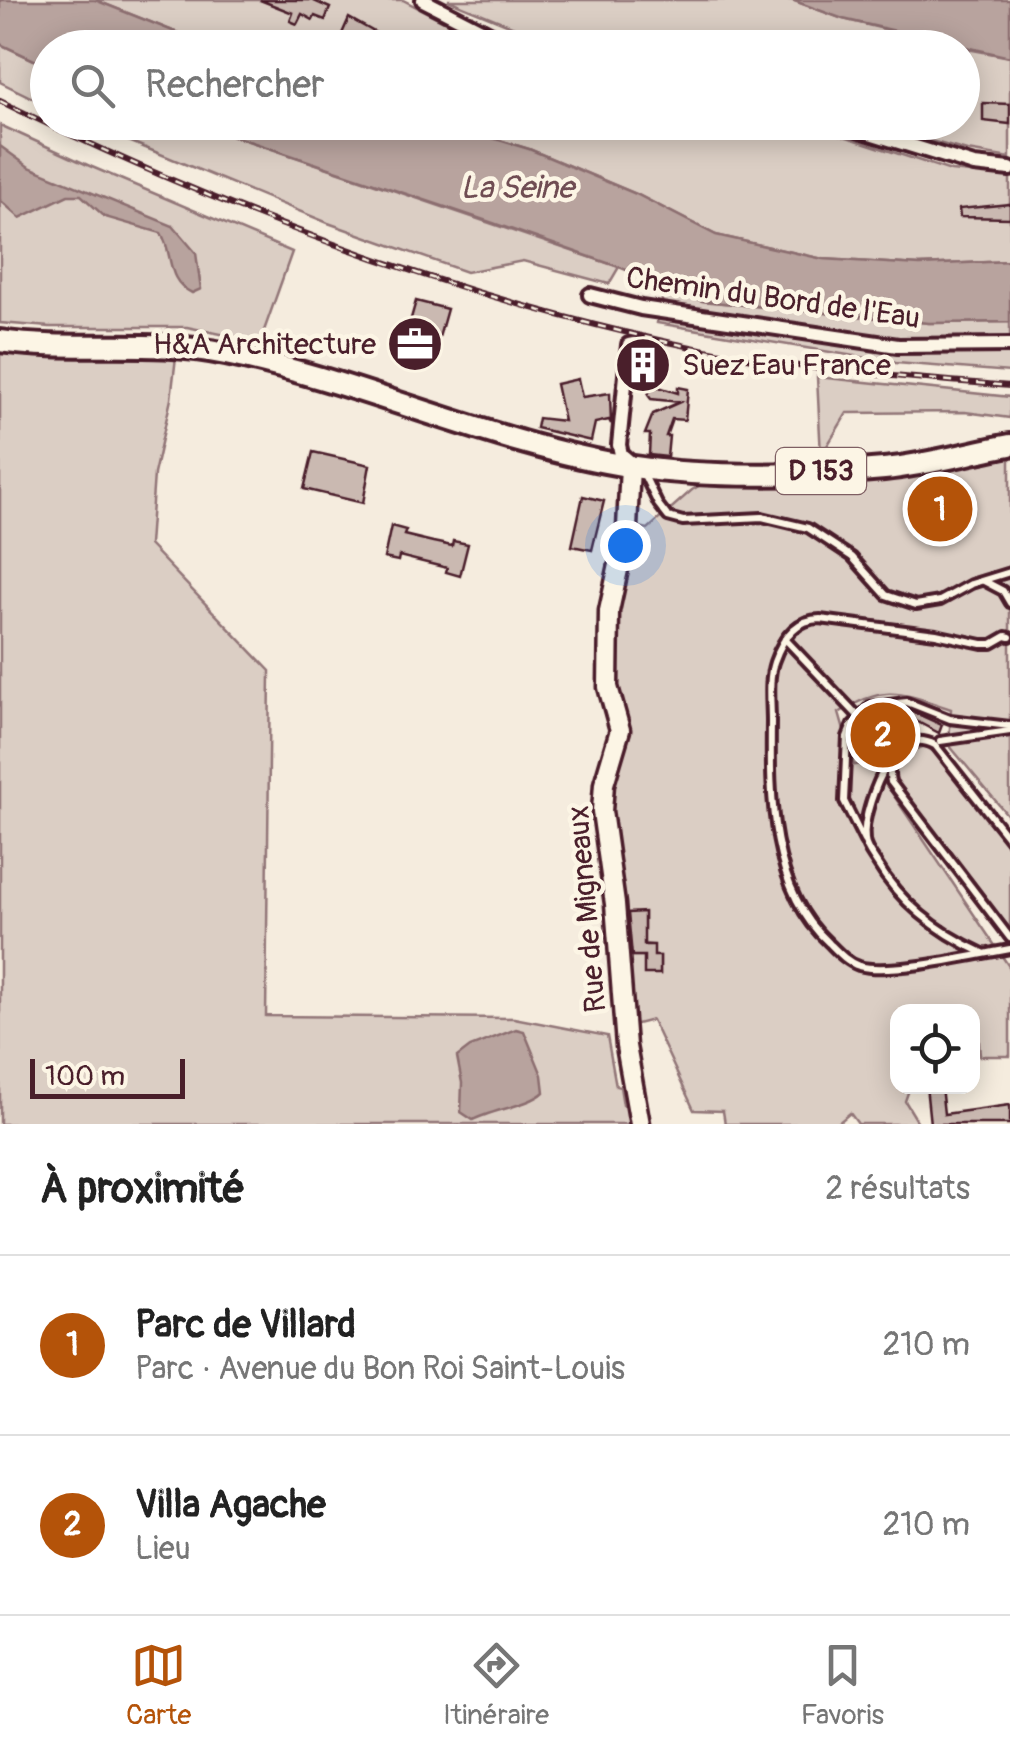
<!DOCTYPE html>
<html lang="fr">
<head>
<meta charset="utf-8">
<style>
  :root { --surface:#fff; --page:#f6f6f6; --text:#222; --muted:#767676; --line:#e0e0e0; --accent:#b45309 }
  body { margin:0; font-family:Pangolin,sans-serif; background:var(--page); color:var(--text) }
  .controls { position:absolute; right:30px; bottom:30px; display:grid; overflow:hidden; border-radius:20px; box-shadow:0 5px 25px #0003 }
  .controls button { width:90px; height:90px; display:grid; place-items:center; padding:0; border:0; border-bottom:2px solid var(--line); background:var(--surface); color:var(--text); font:50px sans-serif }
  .scale { position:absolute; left:30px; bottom:25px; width:155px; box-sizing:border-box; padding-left:10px; border:5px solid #4a1f2b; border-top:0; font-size:28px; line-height:35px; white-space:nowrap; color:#4a1f2b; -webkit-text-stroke:8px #fcf5e5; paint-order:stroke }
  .you { position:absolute; left:625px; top:545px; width:35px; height:35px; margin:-25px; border:8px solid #fff; border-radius:50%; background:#1a73e8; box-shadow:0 0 0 15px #1a73e833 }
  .badge { display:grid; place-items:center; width:65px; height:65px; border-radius:50%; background:var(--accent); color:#fff; font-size:32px; font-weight:700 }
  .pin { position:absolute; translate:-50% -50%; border:5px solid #fff; box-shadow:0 2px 10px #0006 }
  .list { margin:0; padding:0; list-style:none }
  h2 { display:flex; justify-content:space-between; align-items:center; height:130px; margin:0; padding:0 40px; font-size:42px }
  h2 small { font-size:32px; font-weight:400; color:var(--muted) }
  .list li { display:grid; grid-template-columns:65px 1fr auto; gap:30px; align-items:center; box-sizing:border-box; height:180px; padding:0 40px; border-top:2px solid var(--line) }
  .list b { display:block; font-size:38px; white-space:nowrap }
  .list p { margin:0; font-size:32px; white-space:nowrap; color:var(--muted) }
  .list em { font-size:32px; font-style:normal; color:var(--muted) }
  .icon { flex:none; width:55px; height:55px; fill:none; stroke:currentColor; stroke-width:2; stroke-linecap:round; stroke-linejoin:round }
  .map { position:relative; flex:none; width:1010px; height:1124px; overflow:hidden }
  .search { position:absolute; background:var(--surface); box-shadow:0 5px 25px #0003; left:30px; right:30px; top:30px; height:110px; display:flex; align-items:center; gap:25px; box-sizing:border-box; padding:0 35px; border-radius:55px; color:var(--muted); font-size:38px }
  .sheet { height:490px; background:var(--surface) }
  nav { display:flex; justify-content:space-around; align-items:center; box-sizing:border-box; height:140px; border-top:2px solid var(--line); background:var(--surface); font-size:28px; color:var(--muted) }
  nav a { display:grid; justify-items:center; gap:5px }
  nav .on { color:var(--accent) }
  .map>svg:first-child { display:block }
  .green { fill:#dbcec4; stroke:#927678; stroke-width:2.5 }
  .water { fill:#b8a39e; stroke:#8c6e70; stroke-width:2.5 }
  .building { fill:#cab9b1; stroke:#4a1f2b; stroke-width:2.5 }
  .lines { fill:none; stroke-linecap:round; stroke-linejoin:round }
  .lane-casing { stroke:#4a1f2b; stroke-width:14 }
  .street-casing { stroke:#4a1f2b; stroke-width:20 }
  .secondary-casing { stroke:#4a1f2b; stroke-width:25 }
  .primary-casing { stroke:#4a1f2b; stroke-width:28 }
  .lane { stroke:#fcf5e5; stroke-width:6 }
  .street { stroke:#fcf5e5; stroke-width:12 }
  .secondary { stroke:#fcf5e5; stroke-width:18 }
  .primary { stroke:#fcf5e5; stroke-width:20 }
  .rail-casing { stroke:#4a1f2b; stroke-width:6 }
  .rail { stroke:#fcf5e5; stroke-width:2.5; stroke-dasharray:8; stroke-linecap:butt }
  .labels { text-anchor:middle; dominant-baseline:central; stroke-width:9; stroke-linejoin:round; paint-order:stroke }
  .shield { fill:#fcf5e5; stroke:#7f5f63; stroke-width:2.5 }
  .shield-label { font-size:28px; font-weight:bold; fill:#4a1f2b }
  .street-label { font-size:30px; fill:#4a1f2b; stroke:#fcf5e5 }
  .poi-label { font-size:30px; fill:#4a1f2b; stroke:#fcf5e5; text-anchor:end }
  .water-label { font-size:32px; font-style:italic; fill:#704d53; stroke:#fcf5e5 }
</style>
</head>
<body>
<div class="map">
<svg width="1010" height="1124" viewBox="0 0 1010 1124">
  <rect width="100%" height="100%" fill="#f5ecde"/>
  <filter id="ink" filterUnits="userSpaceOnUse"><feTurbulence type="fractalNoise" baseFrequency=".01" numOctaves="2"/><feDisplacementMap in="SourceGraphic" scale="20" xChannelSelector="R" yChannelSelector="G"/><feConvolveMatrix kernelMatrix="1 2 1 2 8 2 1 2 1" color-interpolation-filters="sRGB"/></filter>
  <g filter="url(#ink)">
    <!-- green -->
    <g class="green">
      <polygon points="95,0 403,0 463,31 506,47 213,47"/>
      <polygon points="448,0 792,0 843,19 962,48 587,47 519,29"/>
      <polygon points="0,44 47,66 47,105 0,82"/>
      <polygon points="962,48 1010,57 1010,158 967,151 866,123 962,122"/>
      <polygon points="506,122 804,123 951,171 1010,177 1010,261 920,265 823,259 716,235 636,194 529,149 443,123"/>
      <polygon points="85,123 195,123 619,267 609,284 523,261 466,272 328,223"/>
      <polygon points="0,125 92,167 292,252 260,342 187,327 50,327 0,323"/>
      <polygon points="662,286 703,301 929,323 1010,322 1010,341 901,343 662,306"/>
      <polygon points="658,314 914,352 1010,349 1010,372 896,363 657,323"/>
      <polygon points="0,354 176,357 171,399 154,474 149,545 270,671 266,1016 514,1018 607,1036 616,1086 620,1087 623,1105 630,1107 634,1124 0,1124"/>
      <polygon points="817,377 1010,397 1010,418 965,412 847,413 821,456"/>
      <path d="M1010 457V818L949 745 951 709C902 693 885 683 839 713L854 765 882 761 886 784 1010 968V1056H980L979 1042 973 1043 972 1012H898V1086L910 1087 905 1101 919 1124H858L850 1113 837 1124H725L723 1111 694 1110 652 1020 629 1026 624 956H644L660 973V956H653V945L631 942 630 929 644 928V913H622C614 857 608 812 616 756L620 755 629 729 612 682 616 598 632 525 648 529 692 490 709 480 911 477Z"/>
      <polygon points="925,746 940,756 1010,843 1010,938 899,786 894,772 902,754"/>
    </g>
    <!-- water -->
    <g class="water">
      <polygon points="0,0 95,0 213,47 48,48 47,66 0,44"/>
      <polygon points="792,0 1010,0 1010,57 843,19"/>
      <polygon points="195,123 443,123 529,149 636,194 716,235 823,259 920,265 1010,261 1010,322 929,323 702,301 619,267 493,223"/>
      <path d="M0 146 29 167 173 226 196 253 201 289 192 293C165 280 174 254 161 233L105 217 81 195H68L20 218 0 200Z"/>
      <path d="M516 1029 524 1031 542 1075 544 1092C531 1105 492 1110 473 1120L461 1112 462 1083 457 1057 470 1047Z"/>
    </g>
    <!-- building -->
    <g class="building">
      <polygon points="260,0 312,0 330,8 325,20 315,16 313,20 302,14 297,24 290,21 293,13"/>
      <polygon points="349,18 376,33 370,48 341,36"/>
      <polygon points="983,103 1010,104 1010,124 983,121"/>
      <polygon points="1010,204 1010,218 960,217 959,209"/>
      <polygon points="416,301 447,309 433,359 402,350"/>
      <polygon points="578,379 582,397 610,393 611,424 609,420 595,423 591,441 536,428 538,418 564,421 556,384"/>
      <polygon points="652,385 678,393 678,387 688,389 685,420 672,419 666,436 669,436 667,457 649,455 650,434 645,434 653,414 680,402 651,399 648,395"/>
      <polygon points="313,452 370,465 363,503 304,489"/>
      <polygon points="583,496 604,501 592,550 572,546"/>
      <polygon points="391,526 406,530 404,535 433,542 452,546 453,541 468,544 460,576 446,572 447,568 399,556 398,561 384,558"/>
      <polygon points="909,710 942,725 939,733 912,719 912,726 902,729 886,741 882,750 871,751 864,758 858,757 856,750 865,745 876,725 889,715"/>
      <polygon points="644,912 644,945 654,945 654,956 660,956 660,974 644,974 644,956 632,956 628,913"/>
      <polygon points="926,1086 941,1086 944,1114 1010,1105 1010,1124 930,1124"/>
    </g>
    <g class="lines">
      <!-- lane casing -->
      <g class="lane-casing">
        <g id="lane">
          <polyline points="645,477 658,504 668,517 683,521 762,517 808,528 852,557 886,595 916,605 940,601 971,584 1010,572"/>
          <polyline points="984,581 1003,591 1010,603"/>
          <path d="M1010 637 1006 636 992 644H982L936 634 820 619C795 619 782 639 774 662 768 680 771 703 771 722 770 797 770 889 829 943 838 952 847 962 859 966 890 975 975 955 1010 949"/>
          <polyline points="785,639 859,717"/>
          <polyline points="940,741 1010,731"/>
          <path d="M887 765C876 782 862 820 865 840 865 847 872 856 876 862 901 904 939 933 983 953"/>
          <path d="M1010 840 935 745C908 731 885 754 891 782L1010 938"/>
          <polyline points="864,841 844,801 847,737 852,725 870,706 907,702 950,719 1010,726"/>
        </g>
      </g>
      <!-- street casing -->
      <g class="street-casing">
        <g id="street">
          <polyline points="423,0 493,36 538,48"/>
          <polyline points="834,122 974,165 1010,169"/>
          <polyline points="590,295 641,308 898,346 1010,345"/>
          <polyline points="622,459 619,445 629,345 634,344"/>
        </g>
      </g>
      <!-- secondary casing -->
      <g class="secondary-casing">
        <polyline id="secondary" points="622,459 630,466 627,528 609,611 608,687 620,730 604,784 602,811 615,904 626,1046 640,1124"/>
      </g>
      <!-- primary casing -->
      <g class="primary-casing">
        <path id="primary" d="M0 341C75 352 151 338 226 354 364 382 495 446 634 467 708 478 809 476 884 469 926 465 968 453 1010 445"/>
      </g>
      <!-- lane -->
      <use href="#lane" class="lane"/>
      <!-- street -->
      <use href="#street" class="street"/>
      <!-- secondary -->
      <use href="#secondary" class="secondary"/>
      <!-- primary -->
      <use href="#primary" class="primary"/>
      <!-- rail casing -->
      <g class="rail-casing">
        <path id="rail" d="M0 101C239 218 490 312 753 359 838 374 924 378 1010 386"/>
      </g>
      <!-- rail -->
      <use href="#rail" class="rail"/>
    </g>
  </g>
  <!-- icons -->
  <defs>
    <g id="office-disc" transform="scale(2.875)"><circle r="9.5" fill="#4a1f2b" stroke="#fcf5e5"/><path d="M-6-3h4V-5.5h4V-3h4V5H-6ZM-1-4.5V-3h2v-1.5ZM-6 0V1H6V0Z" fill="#fff"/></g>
    <g id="building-disc" transform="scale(2.875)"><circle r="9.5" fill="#4a1f2b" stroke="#fcf5e5"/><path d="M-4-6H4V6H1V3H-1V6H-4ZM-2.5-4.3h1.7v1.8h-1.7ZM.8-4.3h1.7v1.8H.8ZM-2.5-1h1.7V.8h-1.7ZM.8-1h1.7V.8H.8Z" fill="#fff"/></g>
  </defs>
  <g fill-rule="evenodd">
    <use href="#office-disc" x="415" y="344"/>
    <use href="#building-disc" x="643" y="365"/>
  </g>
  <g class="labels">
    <!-- shield labels -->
    <rect class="shield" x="776" y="448" width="90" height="46" rx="8"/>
    <g class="shield-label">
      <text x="821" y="471">D 153</text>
    </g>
    <!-- street labels -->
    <g class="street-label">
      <text transform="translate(773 298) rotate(8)">Chemin du Bord de l'Eau</text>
      <text transform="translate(587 909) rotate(-95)">Rue de Migneaux</text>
    </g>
    <!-- poi labels -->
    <g class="poi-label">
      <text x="376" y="344">H&amp;A Architecture</text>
      <text x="682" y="365" text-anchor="start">Suez Eau France</text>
    </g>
    <!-- water labels -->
    <g class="water-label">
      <text x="517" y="188">La Seine</text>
    </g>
  </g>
</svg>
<div class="controls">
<button><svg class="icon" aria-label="locate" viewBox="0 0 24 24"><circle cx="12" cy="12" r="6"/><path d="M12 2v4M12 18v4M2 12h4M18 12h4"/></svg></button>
</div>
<div class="scale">100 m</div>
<div class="you"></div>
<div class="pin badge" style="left:940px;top:509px">1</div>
<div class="pin badge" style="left:883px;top:735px">2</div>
<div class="search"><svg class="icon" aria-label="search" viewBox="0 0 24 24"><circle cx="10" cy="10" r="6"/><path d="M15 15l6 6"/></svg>Rechercher</div>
</div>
<section class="sheet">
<h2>À proximité<small>2 résultats</small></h2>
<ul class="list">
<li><span class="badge">1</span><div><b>Parc de Villard</b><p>Parc · Avenue du Bon Roi Saint-Louis</p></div><em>210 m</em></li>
<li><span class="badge">2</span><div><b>Villa Agache</b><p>Lieu</p></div><em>210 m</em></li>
</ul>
</section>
<nav>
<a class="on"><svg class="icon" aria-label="map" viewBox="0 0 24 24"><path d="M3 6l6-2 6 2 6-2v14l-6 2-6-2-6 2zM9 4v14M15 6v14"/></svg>Carte</a>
<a><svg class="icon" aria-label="directions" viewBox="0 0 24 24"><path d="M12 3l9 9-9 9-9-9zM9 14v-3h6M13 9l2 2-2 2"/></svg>Itinéraire</a>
<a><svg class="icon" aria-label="saved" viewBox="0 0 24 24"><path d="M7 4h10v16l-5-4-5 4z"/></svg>Favoris</a>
</nav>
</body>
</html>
